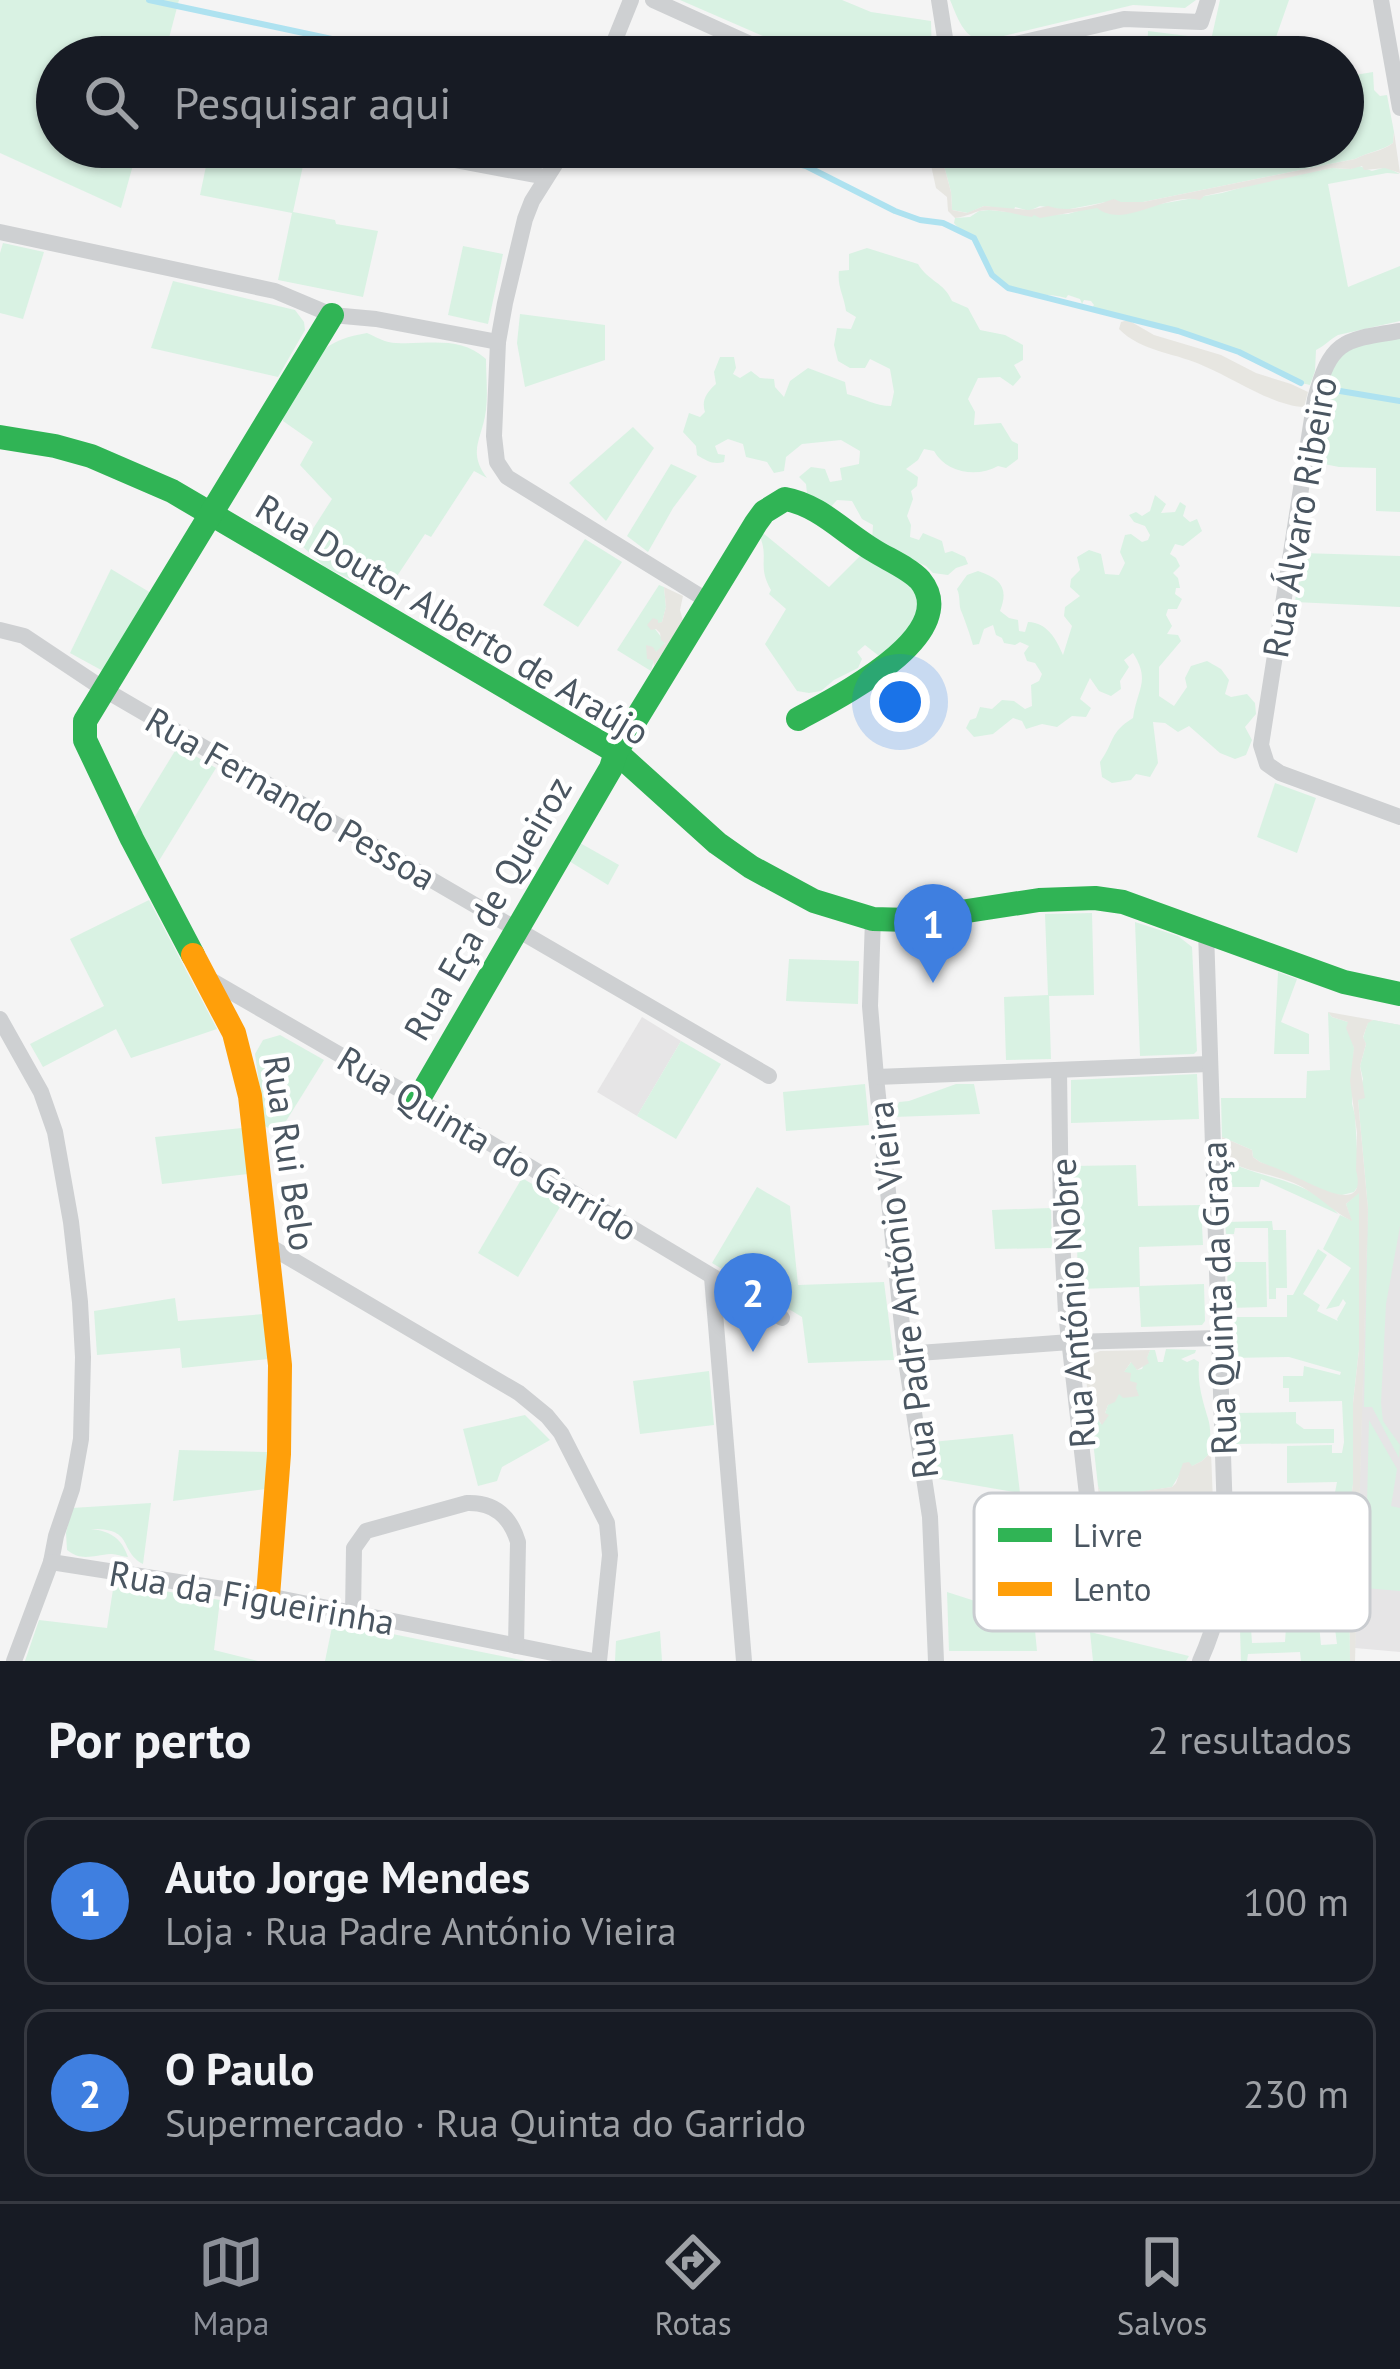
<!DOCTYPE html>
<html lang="pt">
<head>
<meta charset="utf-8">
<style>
  :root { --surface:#171b24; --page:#242831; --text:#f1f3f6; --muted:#9ea1a6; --line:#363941; --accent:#8c9099 }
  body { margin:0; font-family:"PT Sans",sans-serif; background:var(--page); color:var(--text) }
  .you { position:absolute; left:900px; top:702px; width:42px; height:42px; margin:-30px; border:9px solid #fff; border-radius:50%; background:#1a73e8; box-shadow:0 0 0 18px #1a73e833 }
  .badge { display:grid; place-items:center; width:78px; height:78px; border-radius:50%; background:var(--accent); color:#fff; font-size:39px; font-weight:700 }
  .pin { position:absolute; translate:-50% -99px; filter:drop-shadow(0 3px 6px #0008) }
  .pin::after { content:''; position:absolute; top:63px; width:42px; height:36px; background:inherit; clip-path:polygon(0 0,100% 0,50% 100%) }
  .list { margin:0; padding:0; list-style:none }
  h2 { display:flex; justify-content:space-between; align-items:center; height:156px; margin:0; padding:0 48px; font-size:51px }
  h2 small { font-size:39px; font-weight:400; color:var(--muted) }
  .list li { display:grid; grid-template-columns:78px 1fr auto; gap:36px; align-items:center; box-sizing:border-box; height:168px; margin:0 24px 24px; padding:0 24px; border:3px solid var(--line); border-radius:24px }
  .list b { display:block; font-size:45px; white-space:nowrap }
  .list p { margin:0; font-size:39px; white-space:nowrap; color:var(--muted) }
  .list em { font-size:39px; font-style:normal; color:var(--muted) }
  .icon { flex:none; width:66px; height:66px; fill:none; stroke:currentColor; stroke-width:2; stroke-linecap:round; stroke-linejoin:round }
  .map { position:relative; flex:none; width:1400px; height:1661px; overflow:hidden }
  .search { position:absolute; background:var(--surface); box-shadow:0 3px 9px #0004; left:36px; right:36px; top:36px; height:132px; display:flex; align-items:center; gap:30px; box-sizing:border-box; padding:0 42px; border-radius:66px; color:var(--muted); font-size:45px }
  .sheet { height:540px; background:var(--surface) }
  nav { display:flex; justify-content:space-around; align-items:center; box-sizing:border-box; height:168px; border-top:3px solid var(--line); background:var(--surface); font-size:33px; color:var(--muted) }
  nav a { display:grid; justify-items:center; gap:6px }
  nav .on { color:var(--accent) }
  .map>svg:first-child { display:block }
  .education { fill:#e6e5e6 }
  .green { fill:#d9f2e3 }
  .sand { fill:#e7e6e1 }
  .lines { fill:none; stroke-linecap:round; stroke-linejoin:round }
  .stream { stroke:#aee2f0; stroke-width:6 }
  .street { stroke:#ced0d2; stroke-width:16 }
  .fast { stroke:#30b455; stroke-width:24 }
  .slow { stroke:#ff9f0a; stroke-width:24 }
  .labels { text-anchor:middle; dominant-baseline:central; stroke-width:9; stroke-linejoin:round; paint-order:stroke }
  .street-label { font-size:36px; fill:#4a5661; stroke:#fff }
  .key { fill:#fff; stroke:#c9ccd0; stroke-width:3 }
  .key-label { font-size:33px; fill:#4a5661 }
</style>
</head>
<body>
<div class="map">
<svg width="1400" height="1661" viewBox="0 0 1400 1661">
  <rect width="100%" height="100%" fill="#f4f4f4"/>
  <!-- education -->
  <g class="education">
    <polygon points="642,1017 681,1041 637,1116 597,1092"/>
    <polygon points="1373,1020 1400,1025 1400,1652 1355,1648"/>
  </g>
  <!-- green -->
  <g class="green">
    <polygon points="0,0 179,0 164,57 57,57 57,147 138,147 121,208 0,153"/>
    <polygon points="680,0 842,0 871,12 931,21 932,57 811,57"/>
    <path d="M950 0H1196L1185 8 1133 5 983 41C963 38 957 16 950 0Z"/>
    <polygon points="1220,0 1289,0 1269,57 1222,57 1211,40"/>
    <polygon points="1148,31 1188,36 1187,57 1147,57"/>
    <path d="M1373 72 1374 90 1380 96 1387 95 1394 132 1393 143C1381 151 1368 152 1355 159L1143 202H1106L1065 210 1040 206 1029 211 1015 207 1014 210 984 206 968 213 952 210 951 192 939 147H1343V77Z"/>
    <polygon points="210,147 289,147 288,157 299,160 303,147 307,147 293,212 335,220 336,224 378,231 363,297 278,280 292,213 200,195"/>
    <path d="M1357 165 1372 171 1386 167 1400 174 1387 173 1328 184 1348 287 1400 266V321L1338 335C1330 339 1325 346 1316 350L1315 371 1310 385C1284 380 1264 363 1240 353 1194 333 1140 323 1092 308L1094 305 1091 301 1084 300 1082 304 1080 299 1068 295 1066 298C1047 292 1026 298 1008 288 987 277 988 257 975 241 970 233 959 230 954 223L955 218 970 217 979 211 989 210 1037 215 1068 214 1088 208 1143 207 1222 193 1265 181 1332 168 1351 169Z"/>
    <polygon points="3,243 44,252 23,319 0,313 0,253"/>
    <polygon points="463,246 503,254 488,324 448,315"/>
    <path d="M867 248 918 264C929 282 944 282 952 301L968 308 980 330 1005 335 1023 345V360L1014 365 1021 377 1013 386 1000 377 978 378 968 399 975 412 974 425 1001 423 1012 441 1018 444V459L1006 468 998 466C977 478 946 473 934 451L924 449 918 460 906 469 918 477 917 486 911 491 913 499 907 516 911 525 910 537 919 540 923 533 942 541 945 553 952 551 965 557 968 564 956 568 948 575 933 573 926 566 872 542 873 525 862 519 852 501 837 500 829 509 807 494 806 484 799 477 811 467 825 469 830 482 842 480 840 468 859 464 860 451 841 440 802 444 786 457 784 471 774 473 767 462 746 457 743 444 728 439 715 446 718 454 725 455 724 462C713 465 707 461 697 455L696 446 683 432 689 413 700 417 705 412C701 400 707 392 716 384L714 372 720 357H734L736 368 733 374 740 378 751 371 760 378 774 379 775 387 784 397 790 381 808 368 845 382 847 394C863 398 875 406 891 406L894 392 890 369 870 359 865 368H850L838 361 834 345 837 328 851 329 856 317 846 311C844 295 837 287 839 271L849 270V254Z"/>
    <polygon points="173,281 295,310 304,322 305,330 278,377 151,348"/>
    <polygon points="520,314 605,325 605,360 525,387 517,343"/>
    <path d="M367 333C376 337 386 343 396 343 428 345 459 335 486 359 486 376 488 393 486 410 482 440 467 451 487 478L474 471 431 537 425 534 387 591 378 588 372 590 325 567 302 546 332 499 300 465 313 442 283 421 284 412 322 351C335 340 350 336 367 333Z"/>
    <path d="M1400 337V512L1376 511V468L1339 467 1314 462C1319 432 1321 372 1345 353 1360 342 1383 341 1400 337Z"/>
    <polygon points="633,427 654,448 606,521 569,483"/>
    <polygon points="671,464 697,476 673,508 648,552 627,536"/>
    <path d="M1155 495 1166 504 1161 513 1175 512 1180 502 1186 506 1183 516 1190 522 1197 519 1202 531 1183 546 1175 544 1170 554 1176 558 1180 566 1173 573 1178 578 1180 588H1176L1175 594 1182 599 1177 609H1168L1166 615 1172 626 1167 634 1178 635 1181 641 1159 667V696L1174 706 1187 687 1185 678 1191 666 1207 661 1221 669 1229 680 1225 694 1231 697 1247 694 1255 703 1256 714 1245 727 1252 740 1246 755 1235 759 1220 753 1189 726 1178 732 1165 723 1153 722 1158 763 1150 777 1136 774 1131 780 1112 783 1102 777 1100 762C1115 741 1109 733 1133 718 1137 689 1151 681 1133 653L1124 660 1129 667 1120 681 1121 689 1111 696 1099 691 1090 678 1080 699 1091 708 1086 717 1072 716 1057 727 1042 724 1026 729 1022 721 1013 718 993 734 974 737 966 728 970 720 976 718 980 707 992 709 1002 700 1014 701 1025 709 1032 706 1031 685 1039 681 1042 674 1035 663 1027 661 1024 653 1029 646 1020 642 1015 645 1004 643 1002 638 996 635 993 625 984 629 979 644 973 645C969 632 967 626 962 613 958 606 961 597 957 589L967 575 978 571C1001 579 1009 588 1000 611L1009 618 1018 620 1019 631 1025 632 1028 622C1048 623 1056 639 1063 655L1072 626 1064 616 1065 607 1080 596 1070 587 1071 579 1080 570 1077 557 1089 550 1101 554 1105 574 1119 575 1125 563 1120 552 1125 535 1131 534 1142 542 1148 540 1150 535 1145 526 1134 522 1129 515 1136 512 1142 516 1150 511Z"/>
    <path d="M763 533 829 587 863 553 916 590 921 620 879 656 865 645 857 652 862 659 858 668 834 680 821 691 809 693 797 691 765 644 786 609 769 594 771 590C757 566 769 558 760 537Z"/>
    <polygon points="585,539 622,562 578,627 543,605"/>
    <polygon points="1301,553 1400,556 1400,607 1295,602"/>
    <polygon points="111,569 151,593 103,671 70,653"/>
    <polygon points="659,585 664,587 666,607 662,622 657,624 655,629 665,642 663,648 656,652 651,671 617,650"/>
    <polygon points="178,746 216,768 157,864 134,818"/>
    <polygon points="1275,783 1316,798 1297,853 1257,837"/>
    <polygon points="580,843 619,865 608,885 569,861"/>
    <polygon points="149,900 217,1029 131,1058 116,1029 43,1067 30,1044 104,1006 70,939"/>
    <polygon points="1092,913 1094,995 1049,996 1051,1059 1006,1060 1004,997 1048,995 1045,914"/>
    <polygon points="1135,922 1178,936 1192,947 1197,1051 1194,1054 1140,1056"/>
    <polygon points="789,959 859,961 858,1004 786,1001"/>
    <polygon points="1278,972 1297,979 1281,1022 1309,1034 1309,1054 1274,1054"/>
    <polygon points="1328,1012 1332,1017 1348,1022 1354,1048 1352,1104 1355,1115 1359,1185 1354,1192 1342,1195 1328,1194 1260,1162 1253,1157 1252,1150 1222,1137 1221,1098 1306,1098 1307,1071 1330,1070"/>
    <polygon points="1373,1020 1400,1025 1400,1226 1386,1304 1381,1403 1383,1421 1400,1445 1399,1458 1372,1407 1364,1407 1368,1209 1358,1100 1363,1079 1360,1066 1366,1044 1363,1038 1368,1022"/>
    <polygon points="280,1035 324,1060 278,1134 265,1126 255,1054 263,1040"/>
    <polygon points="681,1041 721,1064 676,1139 637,1116"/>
    <polygon points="1197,1074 1199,1119 1071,1123 1071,1080"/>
    <polygon points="865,1084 869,1125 786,1131 783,1092"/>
    <polygon points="956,1084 974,1084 980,1114 893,1117 899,1102 909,1101"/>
    <polygon points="242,1128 248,1174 162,1184 155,1137"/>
    <path d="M1227 1161C1264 1180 1310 1179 1338 1214L1261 1179 1259 1187H1224L1223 1163Z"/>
    <polygon points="1136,1165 1138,1206 1201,1205 1203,1245 1139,1247 1140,1286 1204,1284 1205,1321 1202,1325 1141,1327 1139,1287 1078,1289 1077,1243 1072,1231 1072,1166"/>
    <polygon points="522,1178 563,1202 518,1277 478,1253"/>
    <polygon points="757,1187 790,1206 798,1285 884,1282 894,1360 808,1363 802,1317 712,1263"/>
    <polygon points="1359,1192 1359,1350 1353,1403 1353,1484 1349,1513 1350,1661 1301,1661 1300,1652 1248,1654 1247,1661 1241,1661 1240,1629 1251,1628 1252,1643 1285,1642 1286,1627 1319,1624 1321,1645 1337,1644 1332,1606 1331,1523 1236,1524 1236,1510 1246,1510 1247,1520 1299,1519 1299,1498 1325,1497 1324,1506 1332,1508 1337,1482 1287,1483 1287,1446 1332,1445 1332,1453 1342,1453 1344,1442 1342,1401 1289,1402 1289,1388 1283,1388 1283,1376 1303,1376 1304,1366 1340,1375 1341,1372 1289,1357 1230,1358 1229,1317 1287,1317 1287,1295 1293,1295 1318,1249 1327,1255 1303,1294 1320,1305 1317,1311 1338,1321 1337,1319 1346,1303 1343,1299 1339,1306 1326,1309 1351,1268 1323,1249 1340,1215 1351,1220 1346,1204"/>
    <polygon points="1051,1208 1052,1248 995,1249 992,1210"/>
    <polygon points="1272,1221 1273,1230 1286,1230 1287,1288 1276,1288 1276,1299 1269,1299 1268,1228 1235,1228 1234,1234 1226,1234 1225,1222"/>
    <polygon points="1227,1262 1266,1262 1267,1307 1228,1308"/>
    <polygon points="175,1298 178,1321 264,1314 268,1359 182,1368 180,1348 97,1355 94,1311"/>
    <path d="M1166 1349 1196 1350 1195 1353 1181 1359 1187 1362 1194 1359 1199 1362C1197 1384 1203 1402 1209 1422 1211 1431 1210 1443 1211 1452L1202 1461 1181 1472 1172 1487 1128 1494H1101L1098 1486 1088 1396 1093 1397 1096 1404 1093 1410 1101 1424 1108 1405 1130 1381 1123 1373 1132 1361 1137 1370 1142 1369 1150 1350H1155L1158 1362H1163Z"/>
    <polygon points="709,1371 714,1425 640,1434 633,1381"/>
    <polygon points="1296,1412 1296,1423 1304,1429 1334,1429 1334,1443 1233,1444 1232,1413"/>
    <polygon points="525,1415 550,1440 502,1467 497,1481 478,1486 463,1429"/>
    <polygon points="1369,1420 1397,1469 1391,1506 1400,1508 1400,1591 1365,1588"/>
    <polygon points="1013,1434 1020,1493 939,1479 932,1442"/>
    <polygon points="179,1450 267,1452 266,1489 173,1501"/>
    <path d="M151 1503 143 1564C118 1550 135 1528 91 1529 111 1531 122 1539 128 1557 123 1557 117 1554 111 1554 93 1555 82 1562 67 1550L66 1533 72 1508Z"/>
    <polygon points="114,1583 220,1600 214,1650 258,1661 25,1661 39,1620 107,1628"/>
    <polygon points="947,1592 1034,1620 1037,1651 949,1651"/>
    <polygon points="333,1622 526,1661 325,1661"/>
    <polygon points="660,1631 662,1661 615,1661 616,1641"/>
    <polygon points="1090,1632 1189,1656 1186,1661 1093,1661"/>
  </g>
  <!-- sand -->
  <g class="sand">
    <path d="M1394 132 1400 173 1385 168 1364 170 1362 166 1351 169 1332 168 1204 196 1200 200C1165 192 1125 230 1097 208L1040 218 1034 215 1032 217C1018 215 1002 210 988 210 975 210 968 217 955 218L948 211 947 197 936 188 927 147H939L951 192 952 210 967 213 984 206 1029 210 1048 206C1067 213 1094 206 1114 199L1121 202H1143L1355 159C1368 152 1381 152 1393 143Z"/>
    <path d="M1128 320 1154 335 1221 355 1256 373 1291 384 1308 392 1304 407C1274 406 1234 379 1206 367 1178 353 1141 352 1119 329L1121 322Z"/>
    <polygon points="664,587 683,596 680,610 683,621 654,666 653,660 647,659 646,645 653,647 656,652 665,643 661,640 660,633 656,629 651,630 647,625 653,618 658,620 658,623 662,622 666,607"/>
    <path d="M1328 1012 1373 1020 1368 1023 1363 1037 1366 1044 1360 1066 1365 1098 1358 1100 1368 1209 1355 1661H1350L1349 1513 1353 1484V1403L1359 1350V1193L1346 1204 1352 1221C1331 1211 1317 1193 1294 1183 1272 1174 1249 1172 1227 1161L1223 1163 1222 1137 1252 1150 1253 1157 1260 1162C1273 1167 1286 1172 1298 1178 1316 1186 1368 1216 1356 1170L1357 1133 1350 1081 1354 1048 1346 1028 1348 1022 1332 1017Z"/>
    <polygon points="1150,1350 1147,1358 1149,1363 1137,1370 1131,1362 1124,1372 1131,1373 1130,1381 1137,1383 1136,1388 1139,1396 1123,1398 1119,1394 1115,1402 1108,1405 1105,1413 1109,1415 1102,1425 1092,1410 1096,1404 1093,1397 1088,1396 1085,1369 1088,1356 1100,1351"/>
    <path d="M1211 1452 1213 1502C1184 1494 1154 1496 1125 1503 1119 1505 1113 1507 1107 1507L1101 1518 1098 1486 1101 1494 1109 1496 1172 1487 1176 1483 1183 1463 1189 1462 1192 1466 1202 1461Z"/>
  </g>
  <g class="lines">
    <!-- stream -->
    <g class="stream">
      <polyline points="149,0 416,57"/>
      <polyline points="772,147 786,161 806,166 895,211 920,220 943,223 974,238 992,275 1008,288 1178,331 1239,352 1301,383"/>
      <polyline points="1340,391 1400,401"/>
    </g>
    <!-- street -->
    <g class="street">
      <polyline points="653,0 779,57"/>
      <polyline points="939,0 948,57"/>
      <polyline points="1381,0 1400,108"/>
      <polyline points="608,57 631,0"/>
      <polyline points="960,57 1124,19 1201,22 1208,0"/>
      <polyline points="386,147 546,177"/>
      <polyline points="566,147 532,201 525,219 505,303 498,342 494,436 497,462 507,477 708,601"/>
      <polyline points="0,232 275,291 332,315 376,319 498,342"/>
      <path d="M1400 331C1342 340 1331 340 1315 399L1261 745 1267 764 1280 773 1400 817"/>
      <polyline points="0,630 24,636 105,690 769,1076"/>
      <polyline points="873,919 870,1006 876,1077 905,1354 930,1517 936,1661"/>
      <polyline points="207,978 418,1100 782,1318"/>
      <polyline points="0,1019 41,1092 55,1132 71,1222 80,1302 83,1357 81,1439 72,1489 56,1536 51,1562 14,1661"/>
      <path d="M1059 1070 1061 1219 1066 1313 1092 1538C1090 1564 1085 1581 1065 1599"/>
      <polyline points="876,1077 1209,1064"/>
      <polyline points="269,1246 519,1393 547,1416 561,1433 607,1523 610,1555 599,1661"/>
      <polyline points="712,1277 744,1661"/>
      <polyline points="905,1354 1070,1342 1218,1338"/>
      <polyline points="51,1562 268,1596 593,1661"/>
      <path d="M353 1614 354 1548 366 1531 467 1503C494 1502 510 1516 518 1542L516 1646"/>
      <path d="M1200 1661C1217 1624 1225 1588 1226 1547L1206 931"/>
    </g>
    <!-- fast -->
    <g class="fast">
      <polyline points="0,437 55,446 91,456 172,491 616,752 717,843 751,867 814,901 873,919 909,920 1039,900 1095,898 1123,902 1344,982 1400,994"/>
      <polyline points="193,955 132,839 85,740 85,721 332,315"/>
      <path d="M418 1100 611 768 616 752 756 523 764 512 785 499C819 505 843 532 873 550 887 559 909 568 920 580 965 635 834 699 798 719"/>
    </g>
    <!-- slow -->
    <polyline class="slow" points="193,955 234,1033 250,1096 280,1365 279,1454 268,1596"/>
  </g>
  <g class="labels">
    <!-- street labels -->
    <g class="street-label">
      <text transform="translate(1299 517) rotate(-80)">Rua Álvaro Ribeiro</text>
      <text transform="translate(453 619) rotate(31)">Rua Doutor Alberto de Araújo</text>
      <text transform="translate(291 798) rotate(30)">Rua Fernando Pessoa</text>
      <text transform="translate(487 908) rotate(-60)">Rua Eça de Queiroz</text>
      <text transform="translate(488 1143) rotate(31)">Rua Quinta do Garrido</text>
      <text transform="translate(290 1153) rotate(82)">Rua Rui Belo</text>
      <text transform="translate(902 1290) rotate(-97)">Rua Padre António Vieira</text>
      <text transform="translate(1218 1298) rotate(-92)">Rua Quinta da Graça</text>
      <text transform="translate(1072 1303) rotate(-94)">Rua António Nobre</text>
      <text transform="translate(252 1597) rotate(10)">Rua da Figueirinha</text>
    </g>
  </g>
  <!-- legend -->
  <rect x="974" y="1493" width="396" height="138" rx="18" class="key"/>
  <rect x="998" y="1528" width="54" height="14" fill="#30b455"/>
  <rect x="998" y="1582" width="54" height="14" fill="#ff9f0a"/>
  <g class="key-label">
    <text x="1073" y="1547">Livre</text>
    <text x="1073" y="1601">Lento</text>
  </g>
</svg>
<div class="you"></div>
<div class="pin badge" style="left:933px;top:983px;background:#3f7fe0">1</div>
<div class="pin badge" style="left:753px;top:1352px;background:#3f7fe0">2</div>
<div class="search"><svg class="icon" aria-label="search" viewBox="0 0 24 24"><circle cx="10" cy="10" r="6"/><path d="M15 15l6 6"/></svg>Pesquisar aqui</div>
</div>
<section class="sheet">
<h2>Por perto<small>2 resultados</small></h2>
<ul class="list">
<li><span class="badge" style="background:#3f7fe0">1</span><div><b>Auto Jorge Mendes</b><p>Loja · Rua Padre António Vieira</p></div><em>100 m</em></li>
<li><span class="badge" style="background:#3f7fe0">2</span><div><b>O Paulo</b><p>Supermercado · Rua Quinta do Garrido</p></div><em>230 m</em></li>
</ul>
</section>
<nav>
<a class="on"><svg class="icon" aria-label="map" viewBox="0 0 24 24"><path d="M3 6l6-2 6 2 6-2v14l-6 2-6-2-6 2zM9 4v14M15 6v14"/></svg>Mapa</a>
<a><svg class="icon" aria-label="directions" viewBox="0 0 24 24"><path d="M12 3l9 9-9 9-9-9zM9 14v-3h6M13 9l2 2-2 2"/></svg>Rotas</a>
<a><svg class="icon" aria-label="saved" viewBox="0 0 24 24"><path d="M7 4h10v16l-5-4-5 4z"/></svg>Salvos</a>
</nav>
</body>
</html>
